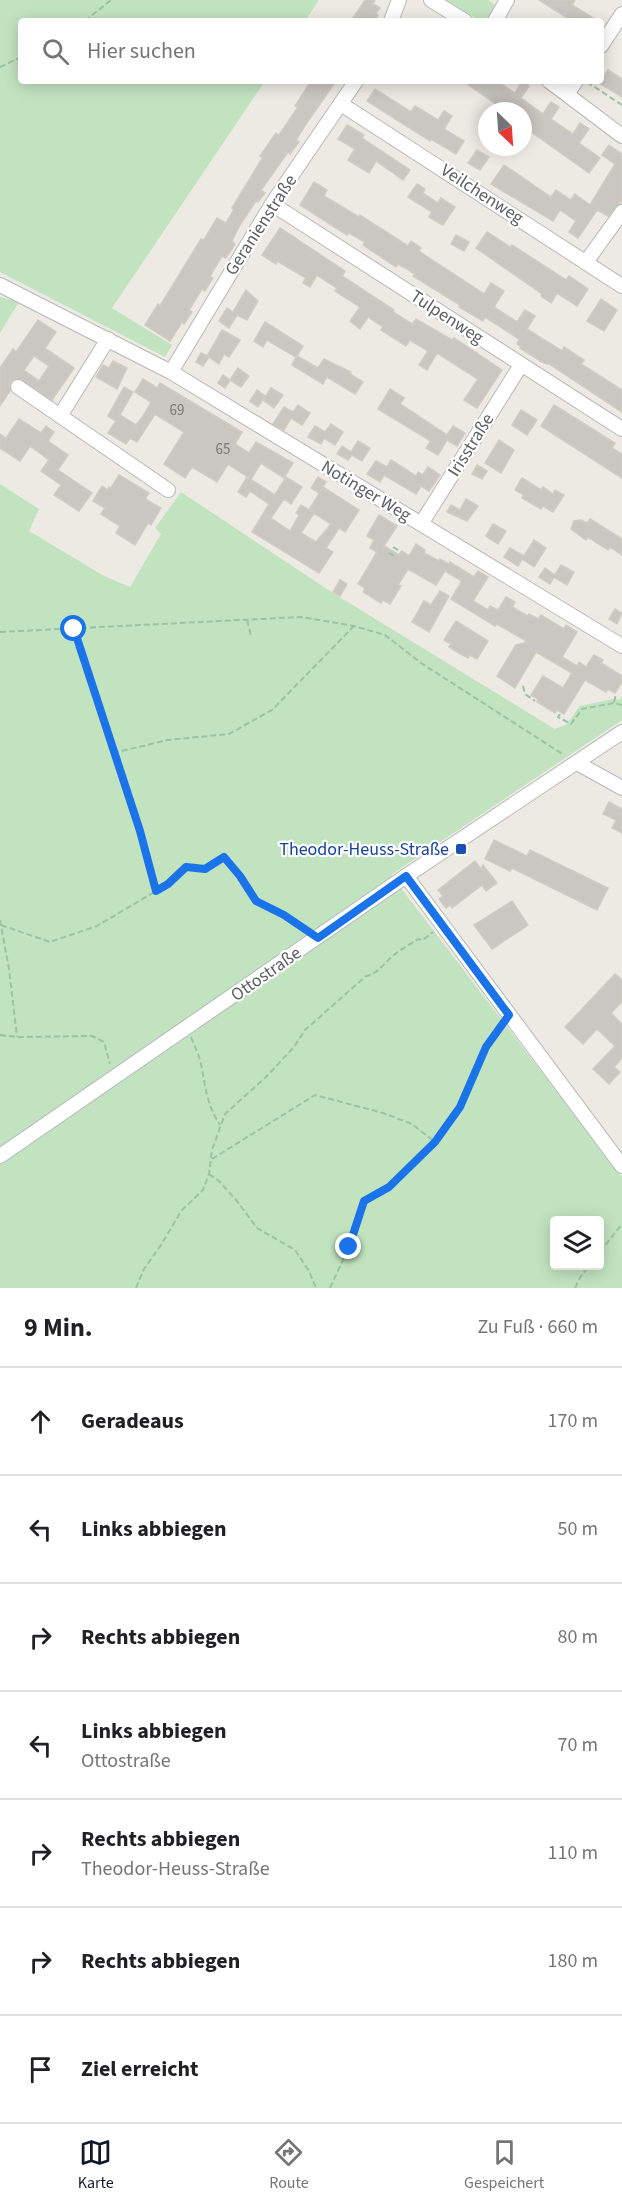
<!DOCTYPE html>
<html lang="de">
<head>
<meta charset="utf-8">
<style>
  :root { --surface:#fff; --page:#f6f6f6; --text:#202124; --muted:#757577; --line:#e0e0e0; --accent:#111827 }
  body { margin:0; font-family:"Source Sans 3",sans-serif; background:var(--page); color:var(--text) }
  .controls { position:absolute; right:18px; bottom:18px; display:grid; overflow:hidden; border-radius:6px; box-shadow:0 3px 15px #0003 }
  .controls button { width:54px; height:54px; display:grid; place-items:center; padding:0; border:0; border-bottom:2px solid var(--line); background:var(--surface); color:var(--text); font:30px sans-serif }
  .compass { position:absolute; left:478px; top:102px; width:54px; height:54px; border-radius:50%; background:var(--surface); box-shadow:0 3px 15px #0003; rotate:155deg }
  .stop { position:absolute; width:18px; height:18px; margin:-14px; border:4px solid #1a73e8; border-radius:50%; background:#fff }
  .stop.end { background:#1a73e8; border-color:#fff; box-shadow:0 2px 6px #0008 }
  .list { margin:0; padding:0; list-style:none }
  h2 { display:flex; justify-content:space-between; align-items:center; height:78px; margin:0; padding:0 24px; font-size:26px }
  h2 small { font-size:20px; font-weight:400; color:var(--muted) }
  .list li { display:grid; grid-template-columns:39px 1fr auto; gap:18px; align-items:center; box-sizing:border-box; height:108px; padding:0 24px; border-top:2px solid var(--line) }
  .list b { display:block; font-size:22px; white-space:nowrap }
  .list p { margin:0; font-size:20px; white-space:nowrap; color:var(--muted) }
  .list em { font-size:20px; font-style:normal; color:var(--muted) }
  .icon { flex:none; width:33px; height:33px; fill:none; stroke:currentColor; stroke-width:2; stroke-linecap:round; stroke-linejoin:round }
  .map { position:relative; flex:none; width:622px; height:1288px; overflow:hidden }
  .search { position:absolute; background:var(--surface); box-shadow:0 3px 15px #0003; left:18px; right:18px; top:18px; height:66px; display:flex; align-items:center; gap:15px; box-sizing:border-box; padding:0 21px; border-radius:6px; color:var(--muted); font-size:22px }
  .sheet { height:834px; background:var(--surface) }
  nav { display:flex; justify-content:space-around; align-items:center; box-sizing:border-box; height:84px; border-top:2px solid var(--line); background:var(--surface); font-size:16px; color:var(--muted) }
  nav a { display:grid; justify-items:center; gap:3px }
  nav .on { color:var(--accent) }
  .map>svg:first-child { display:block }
  .green { fill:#c2e3c0; fill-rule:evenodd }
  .building { fill:#cac7c2; stroke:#d1cbc1; stroke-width:1.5; fill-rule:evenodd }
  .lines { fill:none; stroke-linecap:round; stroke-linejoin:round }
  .minor-casing { stroke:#b5b8bc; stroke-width:16 }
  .path { stroke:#9ac4a3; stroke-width:2; stroke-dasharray:6 3; stroke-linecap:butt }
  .minor { stroke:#fff; stroke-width:14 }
  .route { stroke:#1a73e8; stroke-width:8 }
  .transit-dot { fill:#1a4fb4; stroke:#fff; stroke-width:2 }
  .labels { text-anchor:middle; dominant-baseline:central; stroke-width:4.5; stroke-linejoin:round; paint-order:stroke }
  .number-label { font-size:15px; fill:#77797a }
  .street-label { font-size:18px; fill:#5b5f62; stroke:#fff }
  .transit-label { font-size:18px; fill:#164399; stroke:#fff; text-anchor:end }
</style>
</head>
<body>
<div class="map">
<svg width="622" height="1288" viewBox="0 0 622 1288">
  <rect width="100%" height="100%" fill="#edeae3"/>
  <!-- green -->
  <g class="green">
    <polygon points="0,0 319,0 305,21 21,21 21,81 265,81 112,308 172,345 165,357 0,272"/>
    <polygon points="446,0 488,0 499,7 489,20 477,19"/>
    <polygon points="0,297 19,302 0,333"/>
    <path d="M0 484 39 509 29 531 104 576 130 587 161 534 155 528 181 492 333 593 555 729 567 724 580 706 613 699 619 700 622 696V720L391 875 622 1177V1288H0ZM554 1220H600V1266H554Z"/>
  </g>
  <!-- building -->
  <g class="building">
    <polygon points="365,0 375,0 373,4 380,8 376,13 378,15 374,21 351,21"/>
    <polygon points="539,0 575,0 572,5 598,21 572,21"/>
    <polygon points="608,70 622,79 622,97 599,83"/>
    <polygon points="311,81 328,81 334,84 306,124 296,140 299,142 290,154 288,152 261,190 265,193 258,202 256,201 240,225 232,241 235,244 226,258 222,256 210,276 213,278 205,291 202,289 189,310 192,312 184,324 182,322 170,341 145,325 158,304 160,306 201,239 204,240 217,218 226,223 234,209 232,208 263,157 260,156 276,133 279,135 298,107 295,106"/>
    <polygon points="463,81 497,81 515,93 522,81 529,86 521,98 543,114 551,102 559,107 551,119 573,134 580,123 589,129 579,143 600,158 589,173 523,126 523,111 506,111"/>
    <polygon points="375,89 411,112 415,106 438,120 444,111 452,116 444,129 464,141 456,154 431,139 430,141 367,101"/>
    <polygon points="347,125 364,135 362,138 410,170 403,180 376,161 369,173 348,160 355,149 338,139"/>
    <polygon points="609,145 622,154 622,201 608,216 597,210 578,238 569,232 576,221 560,210 553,221 491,184 504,165 551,197 556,190 571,200 575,194 590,205 615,164 602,155"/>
    <polygon points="477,150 489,157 480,170 468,163"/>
    <polygon points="314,182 327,190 324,196 359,217 360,215 408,246 411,241 421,248 419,251 426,256 484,294 491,283 504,291 494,307 517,322 525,310 535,316 527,329 562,351 564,347 584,360 581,364 622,390 622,412 548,363 547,364 542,362 520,348 521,347 517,344 519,339 485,317 483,321 459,307 460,305 413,276 415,274 407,269 398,264 396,267 363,245 365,242 349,233 347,235 300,205"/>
    <polygon points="417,184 425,189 423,193 438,203 441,198 455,207 443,225 429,217 432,212 408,197"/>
    <polygon points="280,228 345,271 342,276 394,310 393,312 412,324 416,319 452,340 454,338 502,370 477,408 464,400 478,379 437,353 427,370 419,365 428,351 410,340 406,346 381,330 383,327 368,317 360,329 350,321 360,307 335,291 337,288 317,275 310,287 303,283 306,278 277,261 276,264 262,255"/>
    <polygon points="487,232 510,247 512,245 566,280 569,276 588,289 577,306 557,293 551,303 541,296 542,294 476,248"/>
    <polygon points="456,235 469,242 464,251 451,244"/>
    <polygon points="246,290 258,301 247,320 237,315 229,328 219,321 227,308 233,312"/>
    <polygon points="601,299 617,310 604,331 587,321"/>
    <path d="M38 320 56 332 45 348 74 368 52 400 18 378 10 382V391L0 406V368L13 349 16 352ZM34 356 49 366 39 381 24 370Z"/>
    <polygon points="265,322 303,346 297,356 318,368 324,359 351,372 350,374 363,382 355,394 327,377 323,384 292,365 296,357 267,340 263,347 254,341"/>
    <polygon points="222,330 240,340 229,357 224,354 219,364 209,357 203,366 196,362 201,353 207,356"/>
    <polygon points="113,361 127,368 117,389 96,377 103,365 109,368"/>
    <polygon points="238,368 249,376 241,387 230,380"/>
    <polygon points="223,375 230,380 225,388 218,383"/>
    <polygon points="143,379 157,388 160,383 242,432 235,444 249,453 256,442 293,463 284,478 261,463 251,479 228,464 217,482 192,467 185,478 164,464 184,432 155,414 137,442 130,438 126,444 108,433 116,421 108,416 124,387 133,392 120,415 136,425 143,416 151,402 135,392"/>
    <polygon points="271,388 283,395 274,408 263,400"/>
    <polygon points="390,389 404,398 400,404 447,435 453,426 465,433 457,446 447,440 438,455 426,448 431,441 378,409"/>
    <polygon points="257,390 265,396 258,407 250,401"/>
    <polygon points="298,405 310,413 302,425 291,418 284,430 273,424 284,407 293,412"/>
    <polygon points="554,405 615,443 612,448 622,454 622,478 541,426"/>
    <polygon points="521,410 537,420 527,435 512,425"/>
    <polygon points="19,419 41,433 46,426 54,432 48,441 68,455 58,470 92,493 79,511 54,495 61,485 41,471 49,460 30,446 20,461 0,448 0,434 6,438"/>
    <polygon points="331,424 343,432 335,445 324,438 321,444 308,437 315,426 325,432"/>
    <polygon points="499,440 514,450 501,473 485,463"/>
    <polygon points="358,441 370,448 362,461 352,455 348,460 337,454 342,446 351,452"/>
    <polygon points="391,460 416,476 418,472 423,475 428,467 440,475 429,491 421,486 416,494 384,475 380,482 367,474 376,461 387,467"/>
    <polygon points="477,465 487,471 482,479 472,474"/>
    <polygon points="119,475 149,493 145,499 161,508 151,525 148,523 135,545 116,533 120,526 101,514 105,508 93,501 102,486 108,490 109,487 111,488"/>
    <polygon points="247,477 275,495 286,477 302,487 291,504 284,499 271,518 264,514 290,531 299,515 296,513 301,505 314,513 301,533 316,542 331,524 309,510 323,487 359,510 345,532 339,528 326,548 333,552 319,573 252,532 269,504 250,491 246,497 238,492"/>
    <polygon points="318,477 326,482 319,493 311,488"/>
    <polygon points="522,478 541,490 543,487 553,494 555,490 564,495 553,512 543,506 541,509 522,498 524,495 515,490"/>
    <polygon points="466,499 478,506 467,521 447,512 451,505 460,510"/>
    <polygon points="379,515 397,526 384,546 399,555 402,551 409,556 416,544 425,550 424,553 439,561 440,559 449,564 450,562 474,577 478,571 488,577 473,601 488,610 490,606 498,610 506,597 515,602 512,607 528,616 529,614 538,619 541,615 564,629 566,625 577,632 562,657 577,666 579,662 586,667 594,655 603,660 601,663 622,676 622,682 615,693 608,689 606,692 585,680 564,714 557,710 555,713 537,702 538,699 531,695 543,676 563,688 572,673 536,652 515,688 497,676 516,645 528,642 497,624 495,626 451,599 462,581 445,571 436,585 408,569 398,585 401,586 390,604 383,600 381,603 363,592 365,588 358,584 377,552 370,548 374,540 367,536"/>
    <polygon points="590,519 622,539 622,555 610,547 608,550 588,537 586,540 571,529 574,521 581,520 587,523"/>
    <polygon points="493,524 506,531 498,544 486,536"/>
    <polygon points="534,540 546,548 534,567 522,559 518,566 504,557 510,548 524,556"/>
    <polygon points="561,565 574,572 567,585 554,577 550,584 539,577 545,568 555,575"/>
    <polygon points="340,580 347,584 340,596 333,592"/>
    <polygon points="440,591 449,596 429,632 412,622 424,601 431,605"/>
    <polygon points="615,609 622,613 617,624 609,619"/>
    <polygon points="456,621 488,641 477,659 470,655 468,658 459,653 449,647 451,644 444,640"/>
    <polygon points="609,802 622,809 622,833 612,828 616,820 603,814"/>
    <polygon points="494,840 527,856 530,850 608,888 597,910 512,868 510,871 485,859"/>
    <polygon points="475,861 481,869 483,865 497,883 486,891 482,885 452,908 450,905 446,908 439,899 443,896 438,890"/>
    <polygon points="512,901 528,925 492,949 474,925"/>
    <polygon points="615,974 622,980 622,1002 611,1013 622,1024 622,1058 614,1067 620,1072 609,1084 593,1069 615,1046 597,1029 583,1044 565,1027"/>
  </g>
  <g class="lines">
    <!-- minor casing -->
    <g class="minor-casing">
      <g id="minor">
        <polyline points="431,0 465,21"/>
        <polyline points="391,21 399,0"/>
        <polyline points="495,21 507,0"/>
        <polyline points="601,46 622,14"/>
        <polyline points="549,81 622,136"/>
        <polyline points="567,94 576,81"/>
        <polyline points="341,104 622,286"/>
        <polyline points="272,204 622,429"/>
        <polyline points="586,262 622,212"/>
        <polyline points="0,285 171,372 622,646"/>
        <polyline points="171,372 272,204 356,81"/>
        <polyline points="18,387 168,490"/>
        <polyline points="60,416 108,339"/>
        <polyline points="421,524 521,365"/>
        <polyline points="577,763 622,788"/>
        <polyline points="406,876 622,1166"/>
        <polyline points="0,1156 406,876 622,732"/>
      </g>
    </g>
    <!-- path -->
    <g class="path">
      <polyline points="85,21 111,0"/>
      <polyline points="0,67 21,57"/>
      <polyline points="587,82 622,105"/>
      <polyline points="393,547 401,552"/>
      <polyline points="389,553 397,558"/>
      <polyline points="247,620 251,636"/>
      <polyline points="0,632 301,617 354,626 385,635 421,663 564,755"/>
      <polyline points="523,686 525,694 535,701"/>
      <polyline points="614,702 616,694"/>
      <polyline points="560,714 558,717 571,724 582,709 614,703 622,705"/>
      <polyline points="113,753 168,740 229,734 272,710 354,626"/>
      <polyline points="156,891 168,884 186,867 205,869 224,857 240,876 256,901 284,915 305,929"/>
      <polyline points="0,920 9,969 17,1037"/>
      <polyline points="1,925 50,942 97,926 156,891 140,831 74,629"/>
      <polyline points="0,1035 17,1037 92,1036 104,1042 110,1064"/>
      <path d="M191 1037C194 1045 198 1053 200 1060 206 1085 205 1102 220 1125"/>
      <polyline points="212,1159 315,1095 383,1113 412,1124 435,1142"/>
      <polyline points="209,1174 219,1181 237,1201 257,1228 295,1250 309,1271 316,1288"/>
      <polyline points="600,1252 622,1224"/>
      <path d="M136 1288 144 1269 161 1245 174 1223 182 1210 203 1190 209 1174 212 1150 225 1114 266 1077 294 1047 305 1030 366 976C378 974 384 963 393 956 400 949 410 945 418 939L423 940 433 932"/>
      <polyline points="330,1288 349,1247 364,1201 389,1187 435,1142 460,1107 487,1047 502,1025"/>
      <polyline points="575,1288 581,1276 589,1266"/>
    </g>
    <!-- minor -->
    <use href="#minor" class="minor"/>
  </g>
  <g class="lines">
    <!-- route -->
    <polyline class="route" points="74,629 140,831 156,891 168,884 186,867 205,869 224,857 240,876 256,901 284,915 318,938 406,876 509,1015 486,1047 460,1107 435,1142 389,1187 364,1201 349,1247"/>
  </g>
  <!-- markers -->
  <rect class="transit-dot" x="455" y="843" width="12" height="12" rx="3"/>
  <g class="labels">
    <!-- number labels -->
    <g class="number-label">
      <text x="177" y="410">69</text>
      <text x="223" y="449">65</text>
    </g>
    <!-- street labels -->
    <g class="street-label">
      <text transform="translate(482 194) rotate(33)">Veilchenweg</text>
      <text transform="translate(261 225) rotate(-57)">Geranienstraße</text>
      <text transform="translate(447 317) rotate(33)">Tulpenweg</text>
      <text transform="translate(471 445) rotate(-58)">Irisstraße</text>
      <text transform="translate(366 491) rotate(31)">Notinger Weg</text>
      <text transform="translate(266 974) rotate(-35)">Ottostraße</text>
    </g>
    <!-- transit labels -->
    <g class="transit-label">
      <text x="449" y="849">Theodor-Heuss-Straße</text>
    </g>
  </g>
</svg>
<div class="controls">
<button><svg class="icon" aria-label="layers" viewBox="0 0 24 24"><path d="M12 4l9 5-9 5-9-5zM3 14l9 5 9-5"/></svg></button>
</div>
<svg class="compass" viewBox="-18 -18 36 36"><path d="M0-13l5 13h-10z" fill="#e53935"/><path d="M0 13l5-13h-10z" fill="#757577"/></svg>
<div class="stop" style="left:74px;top:629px"></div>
<div class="stop end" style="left:349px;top:1247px"></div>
<div class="search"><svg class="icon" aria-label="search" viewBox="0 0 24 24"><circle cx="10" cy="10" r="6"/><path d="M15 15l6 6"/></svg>Hier suchen</div>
</div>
<section class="sheet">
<h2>9 Min.<small>Zu Fuß · 660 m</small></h2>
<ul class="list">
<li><svg class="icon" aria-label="ahead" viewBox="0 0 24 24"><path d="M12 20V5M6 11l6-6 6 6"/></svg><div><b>Geradeaus</b></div><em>170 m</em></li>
<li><svg class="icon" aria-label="left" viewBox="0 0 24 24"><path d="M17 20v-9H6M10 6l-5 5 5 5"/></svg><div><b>Links abbiegen</b></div><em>50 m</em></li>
<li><svg class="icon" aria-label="right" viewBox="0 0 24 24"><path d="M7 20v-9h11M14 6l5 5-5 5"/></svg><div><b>Rechts abbiegen</b></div><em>80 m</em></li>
<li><svg class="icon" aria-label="left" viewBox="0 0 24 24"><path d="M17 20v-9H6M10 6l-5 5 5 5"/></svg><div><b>Links abbiegen</b><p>Ottostraße</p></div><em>70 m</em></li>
<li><svg class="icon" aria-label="right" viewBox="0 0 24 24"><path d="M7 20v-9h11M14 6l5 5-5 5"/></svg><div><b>Rechts abbiegen</b><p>Theodor-Heuss-Straße</p></div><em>110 m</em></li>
<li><svg class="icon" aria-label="right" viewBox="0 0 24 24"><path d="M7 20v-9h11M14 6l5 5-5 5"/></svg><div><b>Rechts abbiegen</b></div><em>180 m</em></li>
<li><svg class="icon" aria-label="arrive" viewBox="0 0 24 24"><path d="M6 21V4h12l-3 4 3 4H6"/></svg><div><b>Ziel erreicht</b></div></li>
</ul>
</section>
<nav>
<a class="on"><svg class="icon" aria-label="map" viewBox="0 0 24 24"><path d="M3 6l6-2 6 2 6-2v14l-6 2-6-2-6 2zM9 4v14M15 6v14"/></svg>Karte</a>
<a><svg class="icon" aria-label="directions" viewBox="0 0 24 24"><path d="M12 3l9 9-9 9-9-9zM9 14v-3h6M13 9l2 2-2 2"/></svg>Route</a>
<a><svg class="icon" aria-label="saved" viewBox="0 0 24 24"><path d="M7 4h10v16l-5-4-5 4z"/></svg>Gespeichert</a>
</nav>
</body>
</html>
